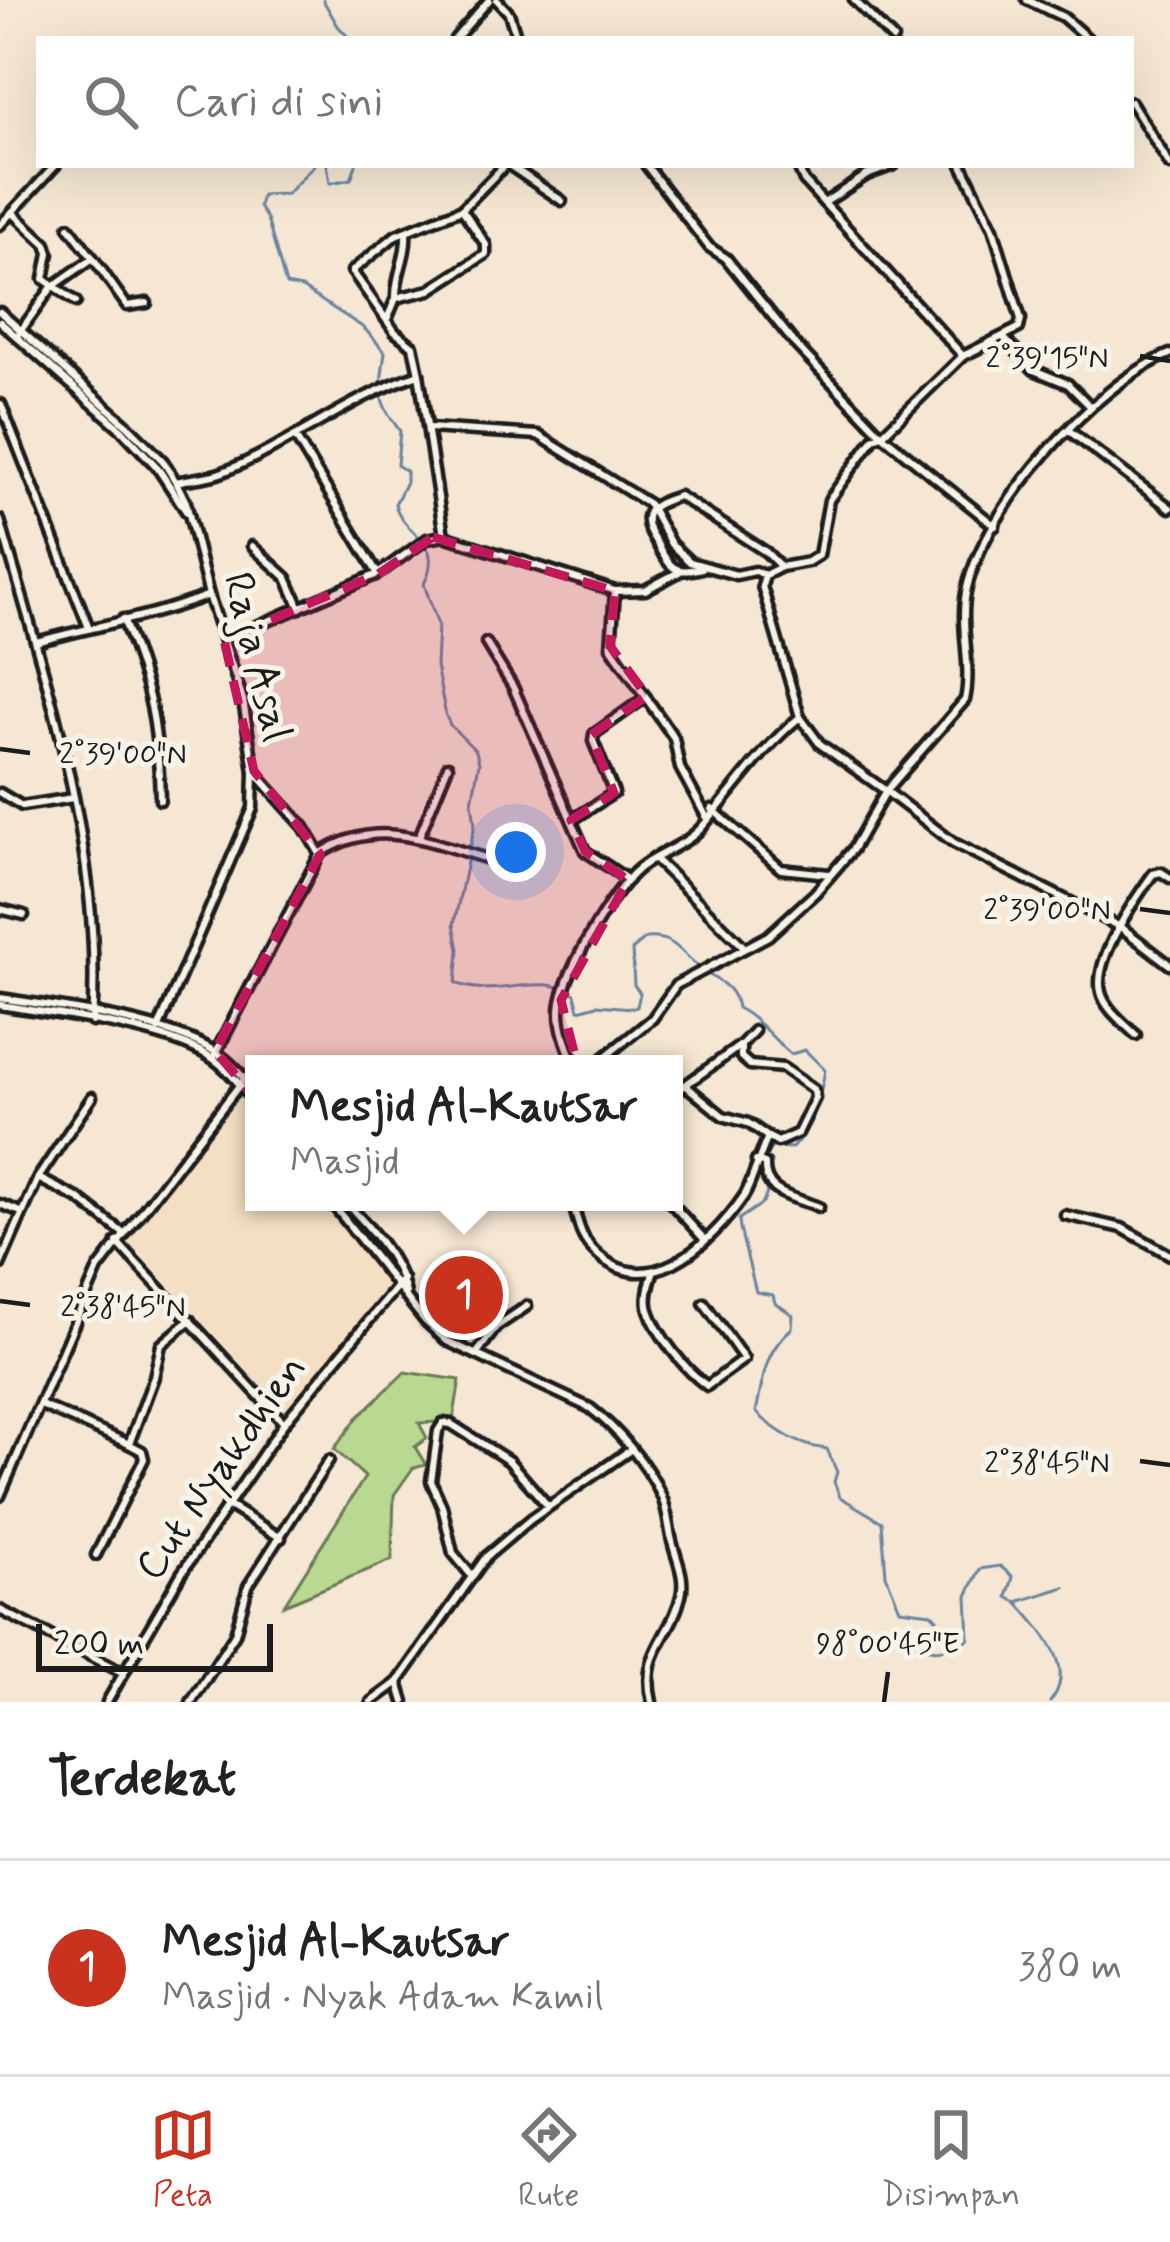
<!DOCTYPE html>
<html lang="id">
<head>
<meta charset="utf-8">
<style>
  :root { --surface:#fff; --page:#f6f6f6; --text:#222; --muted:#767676; --line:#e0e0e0; --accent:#c8321e }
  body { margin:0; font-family:Mynerve,sans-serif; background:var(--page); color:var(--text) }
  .scale { position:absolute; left:36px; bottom:30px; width:237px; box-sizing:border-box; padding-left:12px; border:6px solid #1c1c1c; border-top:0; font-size:33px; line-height:42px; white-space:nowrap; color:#1c1c1c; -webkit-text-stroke:9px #f7f3e8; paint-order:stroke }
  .you { position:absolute; left:516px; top:852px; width:42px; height:42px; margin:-30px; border:9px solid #fff; border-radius:50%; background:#1a73e8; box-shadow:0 0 0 18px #1a73e833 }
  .badge { display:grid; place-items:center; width:78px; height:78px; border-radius:50%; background:var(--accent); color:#fff; font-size:39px; font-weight:700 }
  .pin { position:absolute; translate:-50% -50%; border:6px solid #fff; box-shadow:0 3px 12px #0006 }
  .popup { position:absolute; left:245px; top:1055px; width:438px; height:156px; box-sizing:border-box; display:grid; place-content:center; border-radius:0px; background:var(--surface); filter:drop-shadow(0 3px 9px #0005); font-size:39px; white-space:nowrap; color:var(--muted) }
  .popup b { font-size:45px; color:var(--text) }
  .popup::after { content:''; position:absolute; left:50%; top:100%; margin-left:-24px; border:24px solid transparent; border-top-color:var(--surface) }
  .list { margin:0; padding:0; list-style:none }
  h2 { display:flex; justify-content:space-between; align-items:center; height:156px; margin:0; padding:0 48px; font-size:51px }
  h2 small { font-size:39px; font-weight:400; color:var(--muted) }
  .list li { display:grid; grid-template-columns:78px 1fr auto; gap:36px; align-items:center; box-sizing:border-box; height:216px; padding:0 48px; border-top:3px solid var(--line) }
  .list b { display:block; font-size:45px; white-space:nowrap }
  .list p { margin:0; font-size:39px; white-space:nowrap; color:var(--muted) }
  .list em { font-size:39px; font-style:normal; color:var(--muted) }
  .icon { flex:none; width:66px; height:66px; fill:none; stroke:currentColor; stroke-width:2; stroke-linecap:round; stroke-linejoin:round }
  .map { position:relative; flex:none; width:1170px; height:1702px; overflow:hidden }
  .search { position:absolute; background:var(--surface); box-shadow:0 12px 48px #0002; left:36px; right:36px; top:36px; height:132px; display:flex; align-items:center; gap:30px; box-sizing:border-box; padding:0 42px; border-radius:0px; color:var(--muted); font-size:45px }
  .sheet { height:372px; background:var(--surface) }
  nav { display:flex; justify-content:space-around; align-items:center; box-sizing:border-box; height:168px; border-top:3px solid var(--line); background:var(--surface); font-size:33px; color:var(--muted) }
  nav a { display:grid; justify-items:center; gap:6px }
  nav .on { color:var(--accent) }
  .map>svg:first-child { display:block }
  .built { fill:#f4dfc4 }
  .green { fill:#b9d992; stroke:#6a7a57; stroke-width:3 }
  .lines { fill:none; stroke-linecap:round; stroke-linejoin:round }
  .stream { stroke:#69849f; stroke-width:3 }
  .street-casing { stroke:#1c1c1c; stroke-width:15 }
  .street { stroke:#f7f3e8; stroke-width:6 }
  .marked { fill:#c2185b; fill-opacity:0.2; stroke:#c2185b; stroke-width:9; stroke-dasharray:24 15; stroke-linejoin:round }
  .ticks { fill:none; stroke:#1c1c1c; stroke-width:4.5 }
  .labels { text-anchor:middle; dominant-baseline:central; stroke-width:10; stroke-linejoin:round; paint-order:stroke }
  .street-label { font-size:42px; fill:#1c1c1c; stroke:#f7f3e8 }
  .ticks-label { font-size:30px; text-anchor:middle; fill:#1c1c1c; stroke:#f7f3e8; stroke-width:10; stroke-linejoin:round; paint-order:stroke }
</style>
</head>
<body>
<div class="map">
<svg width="1170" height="1702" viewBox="0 0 1170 1702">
  <rect width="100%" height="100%" fill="#f5e7d3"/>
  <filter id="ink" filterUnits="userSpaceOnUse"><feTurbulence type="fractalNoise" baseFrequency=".00833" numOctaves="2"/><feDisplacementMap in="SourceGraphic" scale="24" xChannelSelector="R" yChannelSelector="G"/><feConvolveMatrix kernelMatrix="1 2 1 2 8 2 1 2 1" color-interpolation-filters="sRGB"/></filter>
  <g filter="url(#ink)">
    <!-- built -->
    <polygon class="built" points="249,1088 254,1095 254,1202 338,1202 398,1277 287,1413 127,1239"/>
    <!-- green -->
    <polygon class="green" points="405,1372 460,1380 453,1421 419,1423 427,1438 415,1447 426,1465 413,1468 394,1495 392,1560 284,1605 365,1477 334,1449 357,1418"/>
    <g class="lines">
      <!-- stream -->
      <g class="stream">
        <polyline points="323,0 338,26 350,39"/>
        <path d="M314 165 287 194 262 195 259 207 267 219 286 285 302 288 364 328 385 352C380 392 375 398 400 431L397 465 406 471V482L395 504C405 539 446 538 424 584L438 625 436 666 446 716 450 725 476 751 479 763 472 802 475 824 454 924 459 950 456 983C496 1000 539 971 575 994L579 1010 597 1005 632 1008 637 1007 640 993 634 985 632 950 646 938C673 936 679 950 697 966 715 982 733 982 737 1008 758 1018 772 1039 791 1054L805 1050 825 1070C819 1102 815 1123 792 1148L772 1147 762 1159"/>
        <polyline points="327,165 330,183 351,179 356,165"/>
        <path d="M759 1168 767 1193 763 1203 739 1219 740 1229 756 1292 773 1295 775 1303 793 1315 792 1328C764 1352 764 1376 756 1412 776 1432 799 1446 827 1449L837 1472 834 1482 840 1497 882 1522 886 1575 900 1609 931 1613 937 1619 934 1627 918 1632 914 1641C929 1656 952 1649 969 1639L967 1596 980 1569 1000 1566 1013 1577 1007 1597 1017 1602 1065 1587"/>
        <path d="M1017 1602C1040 1629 1079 1667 1050 1702"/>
      </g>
      <!-- street casing -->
      <g class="street-casing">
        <g id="street">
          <polyline points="497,0 509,13 517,39"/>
          <polyline points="854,0 893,39"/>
          <polyline points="1027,0 1063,17 1088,39"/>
          <polyline points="455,39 489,0"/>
          <polyline points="1131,102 1170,165"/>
          <polyline points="509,165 562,201"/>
          <polyline points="646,165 709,247 726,258 795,344 882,435 995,526"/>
          <polyline points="797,165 804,181 824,203"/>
          <polyline points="894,165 867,175 824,203 963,356"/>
          <polyline points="12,212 46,244 49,253 44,279 76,302"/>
          <polyline points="0,225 56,165"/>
          <polyline points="69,227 92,257"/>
          <path d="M396 298C395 275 408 256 406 232"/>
          <polyline points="0,312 127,425 163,461 176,482 186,502 209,595 243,700 254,771 304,827 320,854 213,1058"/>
          <polyline points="388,317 396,298 430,290 486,254 486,245 462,209"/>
          <polyline points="0,322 122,430 157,467 186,511"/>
          <polyline points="19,333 52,287 93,258 127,306 147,303"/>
          <polyline points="1004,338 1034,370 1068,384 1089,405"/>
          <path d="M1170 354C1094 384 985 508 967 588 958 625 973 664 965 700L886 791 954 843 1122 928 1170 965"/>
          <polyline points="419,374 413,346 395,332 352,271 396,235 462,209 505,165"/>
          <polyline points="1,404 89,628"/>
          <polyline points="429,428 538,435 649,504 671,544 690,562 736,575 755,571 765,575"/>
          <polyline points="1068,430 1170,508"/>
          <polyline points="296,438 378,574"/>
          <path d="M176 482C191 478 209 478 223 472 291 445 349 397 419 374L444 536 427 539 378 574 224 640"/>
          <path d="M0 520C46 681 104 852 92 1022"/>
          <polyline points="444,536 615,591 645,590 679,572"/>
          <polyline points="252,546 287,578 300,608"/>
          <path d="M702 568C692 570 681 573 673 567 666 562 660 549 656 542 636 513 650 505 679 496L766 552 781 567"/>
          <polyline points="615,591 611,647 674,738 680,768 707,818"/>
          <path d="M123 619C151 690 158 724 160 800"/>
          <path d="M36 642C94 626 153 617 209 595"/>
          <polyline points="486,643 513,687 585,851 628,880"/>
          <polyline points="0,793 22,806 73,798"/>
          <polyline points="712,809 781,869 829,874"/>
          <polyline points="572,820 614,793 593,741 594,734 646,697"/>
          <polyline points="419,837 448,766"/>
          <path d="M320 854C379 815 430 843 492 860"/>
          <polyline points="655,859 745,948"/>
          <polyline points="0,909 24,915"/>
          <path d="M0 998C59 1007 163 1020 214 1051 230 1061 243 1076 254 1091"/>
          <path d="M0 1005C59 1015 159 1026 209 1056 226 1066 242 1087 254 1103"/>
          <polyline points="158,1029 253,808 254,771"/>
          <path d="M1136 1035C1124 1023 1105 1009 1101 992 1093 960 1135 899 1153 874L1161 872 1170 878"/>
          <polyline points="741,1045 741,1057 750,1065 783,1068 814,1090 815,1098 798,1133 778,1142 768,1137"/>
          <path d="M575 1064C566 1047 557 1021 561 1002 568 967 608 900 633 874 652 854 684 848 702 827 734 790 761 749 800 717L762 586 765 575 781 567 808 562 819 555 829 500 874 438 882 435 963 356 1019 328 1021 319 993 228 962 165"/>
          <polyline points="596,1064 652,1019 676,985 768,936 815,893 853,849 886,791 820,744 800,717"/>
          <polyline points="674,1093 741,1045 754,1031"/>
          <path d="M756 1161 765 1164C763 1195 795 1197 819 1207"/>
          <polyline points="38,1178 92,1097"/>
          <path d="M331 1202 425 1321 447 1341 590 1408C617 1429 647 1463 661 1495 668 1509 668 1526 672 1541 676 1559 686 1577 681 1596 671 1639 640 1651 652 1702"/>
          <path d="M345 1202C370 1227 398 1258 406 1293"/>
          <path d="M571 1202C578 1216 578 1232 588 1244 642 1310 710 1245 744 1196 751 1185 760 1153 768 1137L748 1123 723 1116 685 1085"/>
          <polyline points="670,1202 705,1240"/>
          <polyline points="0,1204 21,1212"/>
          <polyline points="1065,1215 1122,1228 1170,1255"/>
          <polyline points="117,1242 284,1423"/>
          <polyline points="0,1265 38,1178 79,1199 124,1234"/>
          <path d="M653 1273C650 1283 645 1298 649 1310 657 1335 686 1371 707 1386L744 1359 704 1303"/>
          <polyline points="477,1353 496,1327 527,1306"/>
          <polyline points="43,1406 129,1444 154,1377 161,1345 190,1320"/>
          <polyline points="0,1496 98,1269 244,1079"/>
          <polyline points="229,1506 281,1538"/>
          <polyline points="96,1555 144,1459 142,1451 129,1444"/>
          <polyline points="472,1576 453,1553 442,1506 431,1481 438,1431 443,1423 451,1424 509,1461 548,1506"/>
          <polyline points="0,1610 124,1673"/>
          <polyline points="398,1682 404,1702"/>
          <polyline points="107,1702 181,1574 284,1423 403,1279"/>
          <polyline points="191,1702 235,1634 248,1586 329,1460"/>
          <polyline points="371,1702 398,1682 486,1557 531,1519 630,1450"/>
        </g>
      </g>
      <!-- street -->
      <use href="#street" class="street"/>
    </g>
  </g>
  <!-- marked area -->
  <path class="marked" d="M433 537 615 591 610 646 647 696 591 735 614 793 571 820 585 851 628 880 561 1000 581 1080 571 1095 515 1126 432 1099 333 1189 215 1051 320 854 254 771 224 640 378 574Z"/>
  <!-- ticks -->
  <path class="ticks" d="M1140 356 1170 361M0 749 30 753M1140 909 1170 913M0 1301 30 1305M1140 1461 1170 1465M884 1702 888 1672"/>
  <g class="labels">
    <!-- street labels -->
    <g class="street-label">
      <text transform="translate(256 657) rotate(76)">Raja Asal</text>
      <text transform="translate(222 1468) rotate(-55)">Cut Nyakdhien</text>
    </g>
  </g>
  <g class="ticks-label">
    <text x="1047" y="367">2°39'15"N</text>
    <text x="123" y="763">2°39'00"N</text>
    <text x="1047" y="919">2°39'00"N</text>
    <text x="123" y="1316">2°38'45"N</text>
    <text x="1047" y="1472">2°38'45"N</text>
    <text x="888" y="1653">98°00'45"E</text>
  </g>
</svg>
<div class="scale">200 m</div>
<div class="you"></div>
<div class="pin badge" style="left:464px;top:1295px">1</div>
<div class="popup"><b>Mesjid Al-Kautsar</b>Masjid</div>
<div class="search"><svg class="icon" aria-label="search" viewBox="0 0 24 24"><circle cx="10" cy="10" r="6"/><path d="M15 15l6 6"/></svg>Cari di sini</div>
</div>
<section class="sheet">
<h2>Terdekat<small></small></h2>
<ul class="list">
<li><span class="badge">1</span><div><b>Mesjid Al-Kautsar</b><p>Masjid · Nyak Adam Kamil</p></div><em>380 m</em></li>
</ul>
</section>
<nav>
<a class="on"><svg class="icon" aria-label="map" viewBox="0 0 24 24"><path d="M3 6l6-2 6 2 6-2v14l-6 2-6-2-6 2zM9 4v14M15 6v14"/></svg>Peta</a>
<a><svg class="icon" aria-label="directions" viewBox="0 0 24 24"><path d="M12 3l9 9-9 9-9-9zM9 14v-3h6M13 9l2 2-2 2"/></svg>Rute</a>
<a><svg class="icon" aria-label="saved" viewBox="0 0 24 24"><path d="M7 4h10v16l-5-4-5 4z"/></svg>Disimpan</a>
</nav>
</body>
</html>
